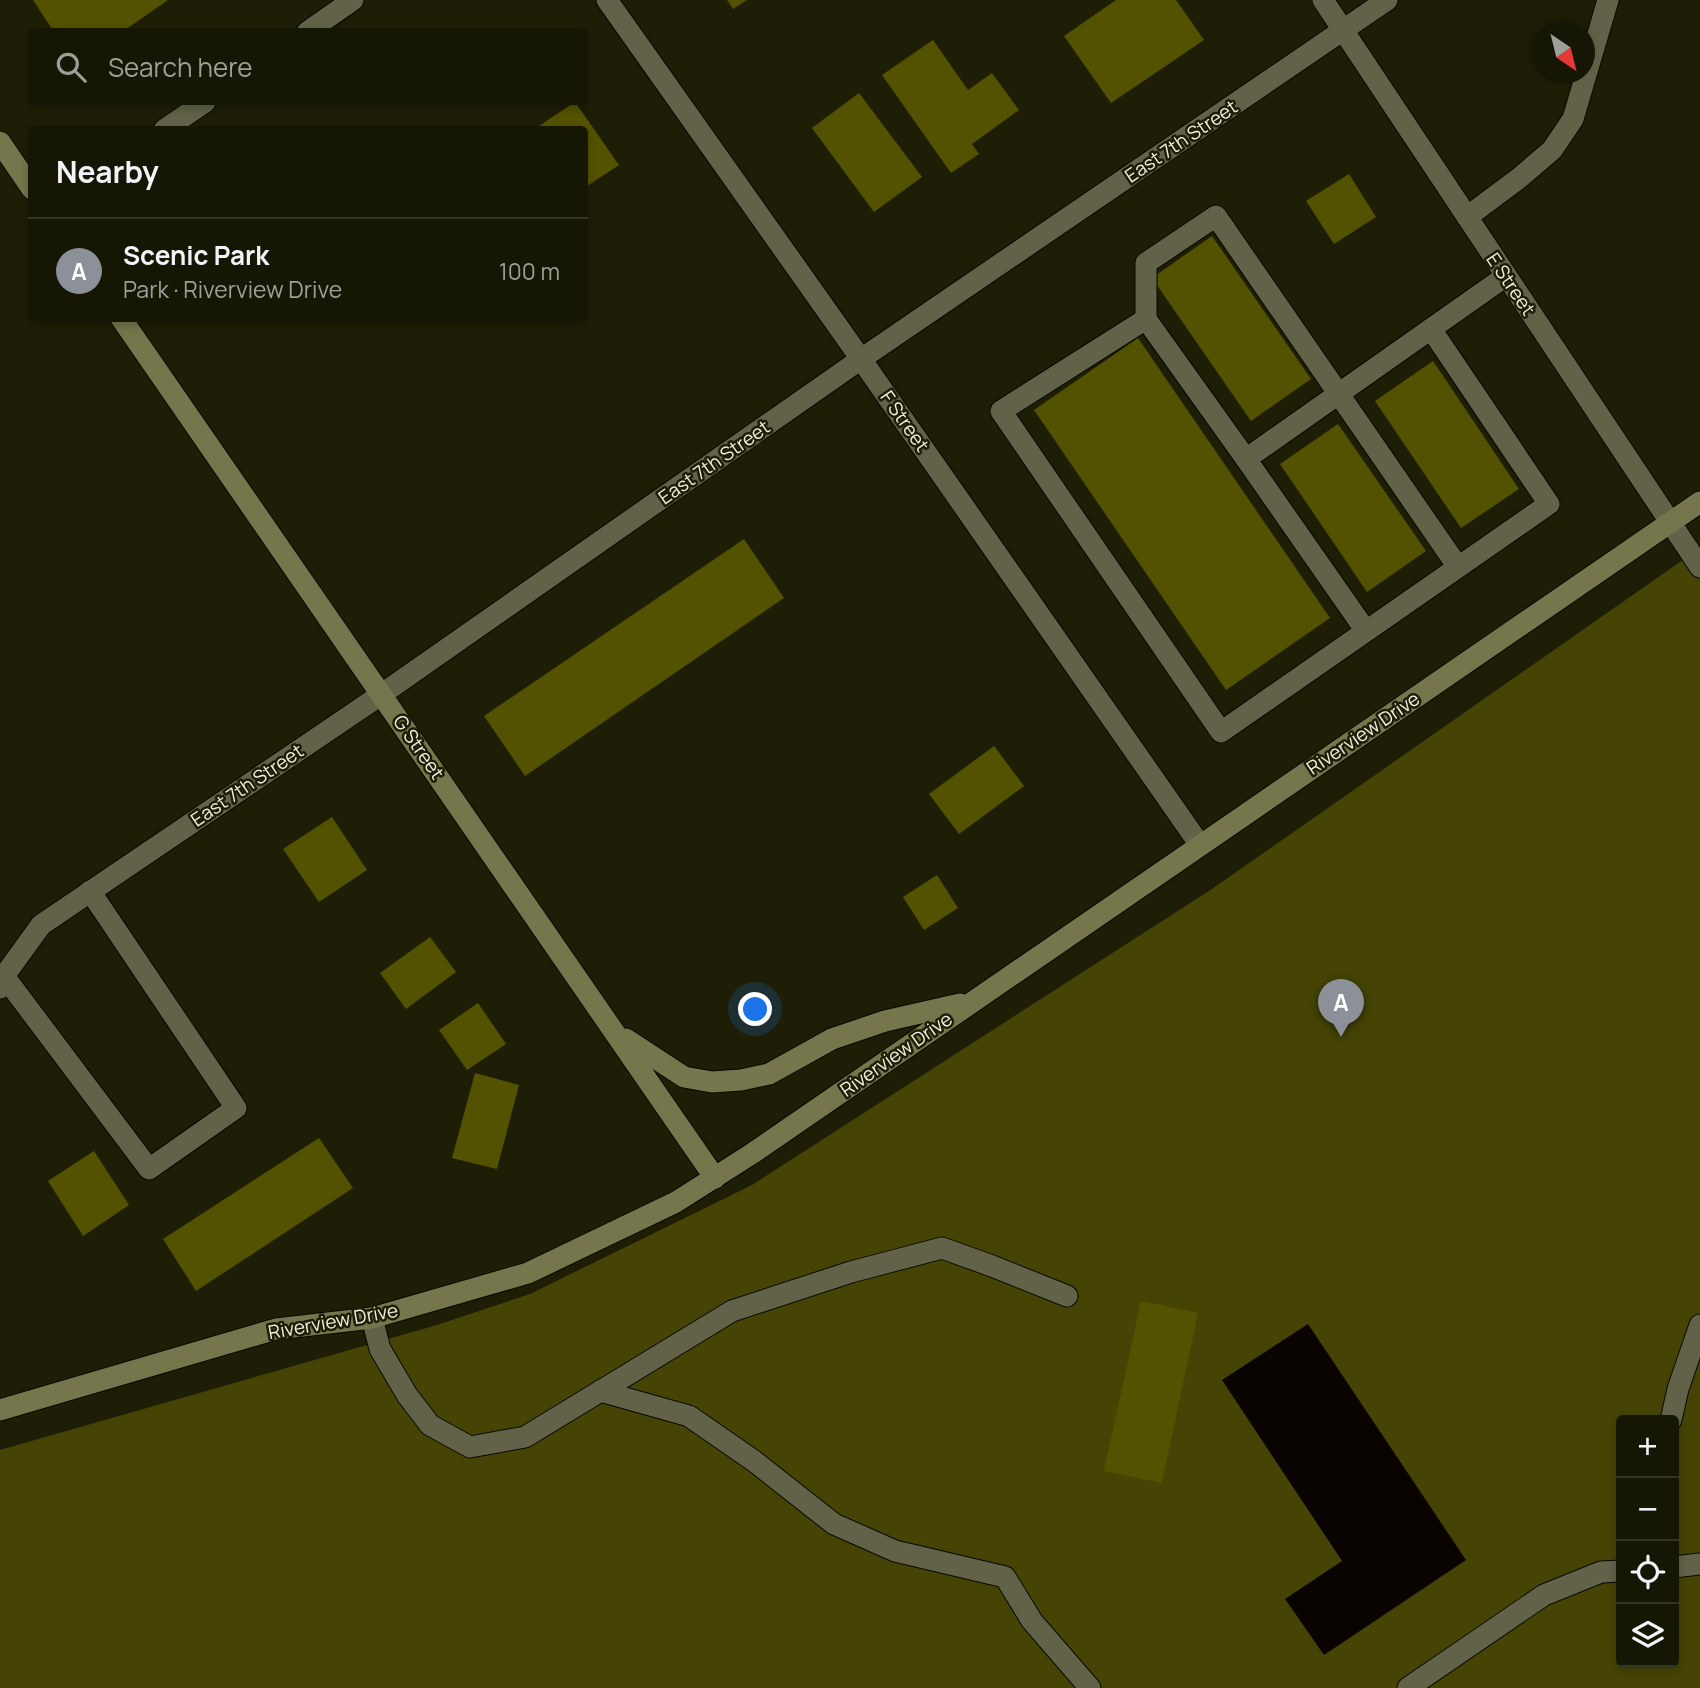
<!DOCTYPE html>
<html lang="en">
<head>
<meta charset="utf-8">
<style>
  :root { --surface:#161604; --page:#1f1f0e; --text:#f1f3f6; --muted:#9e9f9a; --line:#353526; --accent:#8c9099 }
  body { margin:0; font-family:Manrope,sans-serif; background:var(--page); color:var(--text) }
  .controls { position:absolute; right:21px; bottom:21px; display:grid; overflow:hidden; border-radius:7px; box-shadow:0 4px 10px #0003 }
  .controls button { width:63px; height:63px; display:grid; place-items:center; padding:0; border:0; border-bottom:2px solid var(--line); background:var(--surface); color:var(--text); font:35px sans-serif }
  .compass { position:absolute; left:1532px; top:21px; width:63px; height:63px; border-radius:50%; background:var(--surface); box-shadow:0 4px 10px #0003; rotate:145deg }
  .you { position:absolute; left:756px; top:1010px; width:24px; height:24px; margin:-18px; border:5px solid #fff; border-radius:50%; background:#1a73e8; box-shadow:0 0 0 10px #1a73e833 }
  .badge { display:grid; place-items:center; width:46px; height:46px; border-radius:50%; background:var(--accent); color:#fff; font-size:23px; font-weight:700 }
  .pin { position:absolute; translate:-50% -58px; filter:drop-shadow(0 2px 4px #0008) }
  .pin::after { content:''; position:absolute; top:37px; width:24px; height:21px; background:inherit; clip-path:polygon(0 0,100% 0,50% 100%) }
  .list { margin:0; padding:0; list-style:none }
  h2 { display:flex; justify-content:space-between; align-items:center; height:91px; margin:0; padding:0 28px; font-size:30px }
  h2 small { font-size:23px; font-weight:400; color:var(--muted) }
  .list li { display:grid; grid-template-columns:46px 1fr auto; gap:21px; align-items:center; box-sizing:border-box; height:105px; padding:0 28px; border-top:2px solid var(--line) }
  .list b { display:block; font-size:26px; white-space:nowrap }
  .list p { margin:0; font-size:23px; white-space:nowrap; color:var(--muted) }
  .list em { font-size:23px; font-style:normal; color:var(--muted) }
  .icon { flex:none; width:38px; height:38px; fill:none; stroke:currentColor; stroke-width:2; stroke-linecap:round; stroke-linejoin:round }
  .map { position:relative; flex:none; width:1700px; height:1688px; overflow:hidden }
  .search { position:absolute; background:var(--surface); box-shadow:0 4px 10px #0003; left:28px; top:28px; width:560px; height:77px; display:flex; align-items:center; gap:18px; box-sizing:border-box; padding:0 24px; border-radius:7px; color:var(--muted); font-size:26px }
  .panel { position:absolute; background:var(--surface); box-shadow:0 4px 10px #0003; left:28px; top:126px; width:560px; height:196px; border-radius:7px }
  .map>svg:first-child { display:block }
  .green { fill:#454405; fill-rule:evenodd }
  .water { fill:#0a0400 }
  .building { fill:#535200 }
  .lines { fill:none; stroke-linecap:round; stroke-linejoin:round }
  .lane-casing { stroke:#080800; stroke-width:23 }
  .street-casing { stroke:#080800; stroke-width:23 }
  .secondary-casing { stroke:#080800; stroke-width:23 }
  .lane { stroke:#616248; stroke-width:21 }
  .street { stroke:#616248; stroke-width:21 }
  .secondary { stroke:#75764c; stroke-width:21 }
  .labels { text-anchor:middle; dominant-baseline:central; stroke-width:5; stroke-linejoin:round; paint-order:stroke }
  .street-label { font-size:19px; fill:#efefe1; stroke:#1e1e06 }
</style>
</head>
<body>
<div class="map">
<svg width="1700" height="1688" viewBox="0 0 1700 1688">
  <rect width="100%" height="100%" fill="#1e1e06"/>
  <!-- green -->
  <path class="green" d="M1700 548V1688H0V1450L437 1325 530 1294 752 1185 1212 889ZM1621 1420H1674V1662H1621Z"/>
  <!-- water -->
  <polygon class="water" points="1308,1324 1466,1560 1324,1655 1285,1599 1342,1561 1222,1380"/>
  <!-- building -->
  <g class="building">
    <polygon points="33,0 168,0 122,32 54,32"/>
    <polygon points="727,0 747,0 733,9"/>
    <polygon points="1116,0 1176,0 1204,40 1111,103 1064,36"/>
    <polygon points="933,40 968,90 992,73 1019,110 972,144 979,154 951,173 882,75"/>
    <polygon points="859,93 922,177 874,212 812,128"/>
    <polygon points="575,102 619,165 584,188 584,130 533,130"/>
    <polygon points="1349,174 1376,217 1334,244 1306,201"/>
    <polygon points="1212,236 1311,379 1251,421 1152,278"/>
    <polygon points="1138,338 1330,618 1226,690 1034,410"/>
    <polygon points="1433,361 1519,489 1461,528 1375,401"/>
    <polygon points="1338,424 1426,551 1367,592 1280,464"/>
    <polygon points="744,539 784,598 525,776 484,716"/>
    <polygon points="994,746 1024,786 959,834 929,794"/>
    <polygon points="332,817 367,870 319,902 283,849"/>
    <polygon points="937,875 958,908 924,930 903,897"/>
    <polygon points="430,937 456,972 406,1009 380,973"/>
    <polygon points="478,1003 506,1044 467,1070 439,1030"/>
    <polygon points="475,1073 519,1085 497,1169 452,1158"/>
    <polygon points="319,1138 353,1188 196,1291 163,1239"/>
    <polygon points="94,1151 129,1205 83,1236 48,1181"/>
    <polygon points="1141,1301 1198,1313 1162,1483 1104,1471"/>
  </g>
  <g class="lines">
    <!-- lane casing -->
    <g class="lane-casing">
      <g id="lane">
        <polyline points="1467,217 1518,179 1552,150 1573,119 1608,0"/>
        <polyline points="1146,319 1246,459 1366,631"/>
        <polyline points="1431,329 1549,504 1221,732 1001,411 1146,319 1146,263 1216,216 1458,567"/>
        <polyline points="1246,459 1506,276"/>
        <polyline points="0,988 4,976 41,925"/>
        <polyline points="372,1318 380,1349 407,1395 430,1425 470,1447 525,1437 732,1311 851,1272 942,1248 992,1266 1067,1296"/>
        <polyline points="600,1391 689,1416 754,1461 834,1524 895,1551 1005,1577 1032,1621 1090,1688"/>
        <polyline points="1671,1420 1678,1389 1700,1325"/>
        <polyline points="1674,1567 1700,1564"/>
        <polyline points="1408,1688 1544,1595 1601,1572 1621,1571"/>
      </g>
    </g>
    <!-- street casing -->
    <g class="street-casing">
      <g id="street">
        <polyline points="607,0 861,359 1200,845"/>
        <polyline points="1323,0 1700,567"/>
        <polyline points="307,32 353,0"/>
        <polyline points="164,130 205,102"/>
        <polyline points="41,925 382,694 861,359 1387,0"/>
        <polyline points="4,976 149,1169 236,1108 90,891"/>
      </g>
    </g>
    <!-- secondary casing -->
    <g class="secondary-casing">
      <g id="secondary">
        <polyline points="0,142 32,189"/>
        <polyline points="121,318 715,1178"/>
        <polyline points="626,1039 684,1077 712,1082 741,1080 769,1074 832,1039 885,1021 960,1004"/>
        <polyline points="0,1410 276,1329 372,1318 528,1273 676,1202 753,1153 1700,502"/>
      </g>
    </g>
    <!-- lane -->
    <use href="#lane" class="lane"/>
    <!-- street -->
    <use href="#street" class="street"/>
    <!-- secondary -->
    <use href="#secondary" class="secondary"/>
  </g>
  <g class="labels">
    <!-- street labels -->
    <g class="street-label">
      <text transform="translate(1181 141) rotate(-34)">East 7th Street</text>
      <text transform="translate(1511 284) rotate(56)">E Street</text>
      <text transform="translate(905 421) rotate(55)">F Street</text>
      <text transform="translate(714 462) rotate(-35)">East 7th Street</text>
      <text transform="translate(1363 733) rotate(-34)">Riverview Drive</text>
      <text transform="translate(419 747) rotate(55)">G Street</text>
      <text transform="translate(247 785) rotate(-34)">East 7th Street</text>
      <text transform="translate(896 1054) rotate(-35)">Riverview Drive</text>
      <text transform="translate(333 1321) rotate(-10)">Riverview Drive</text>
    </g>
  </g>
</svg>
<div class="controls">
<button>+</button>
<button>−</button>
<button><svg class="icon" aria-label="locate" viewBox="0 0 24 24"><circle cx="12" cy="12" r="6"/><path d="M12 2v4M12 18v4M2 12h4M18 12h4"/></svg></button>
<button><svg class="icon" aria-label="layers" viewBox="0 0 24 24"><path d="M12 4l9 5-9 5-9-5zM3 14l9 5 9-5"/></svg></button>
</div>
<svg class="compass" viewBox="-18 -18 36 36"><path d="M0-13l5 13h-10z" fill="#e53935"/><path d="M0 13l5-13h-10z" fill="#9e9f9a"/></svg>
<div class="you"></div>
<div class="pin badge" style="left:1341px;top:1037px">A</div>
<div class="search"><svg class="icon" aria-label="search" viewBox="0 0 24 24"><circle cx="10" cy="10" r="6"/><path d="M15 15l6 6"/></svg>Search here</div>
<section class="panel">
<h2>Nearby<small></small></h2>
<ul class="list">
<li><span class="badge">A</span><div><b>Scenic Park</b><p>Park · Riverview Drive</p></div><em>100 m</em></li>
</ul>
</section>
</div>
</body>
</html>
